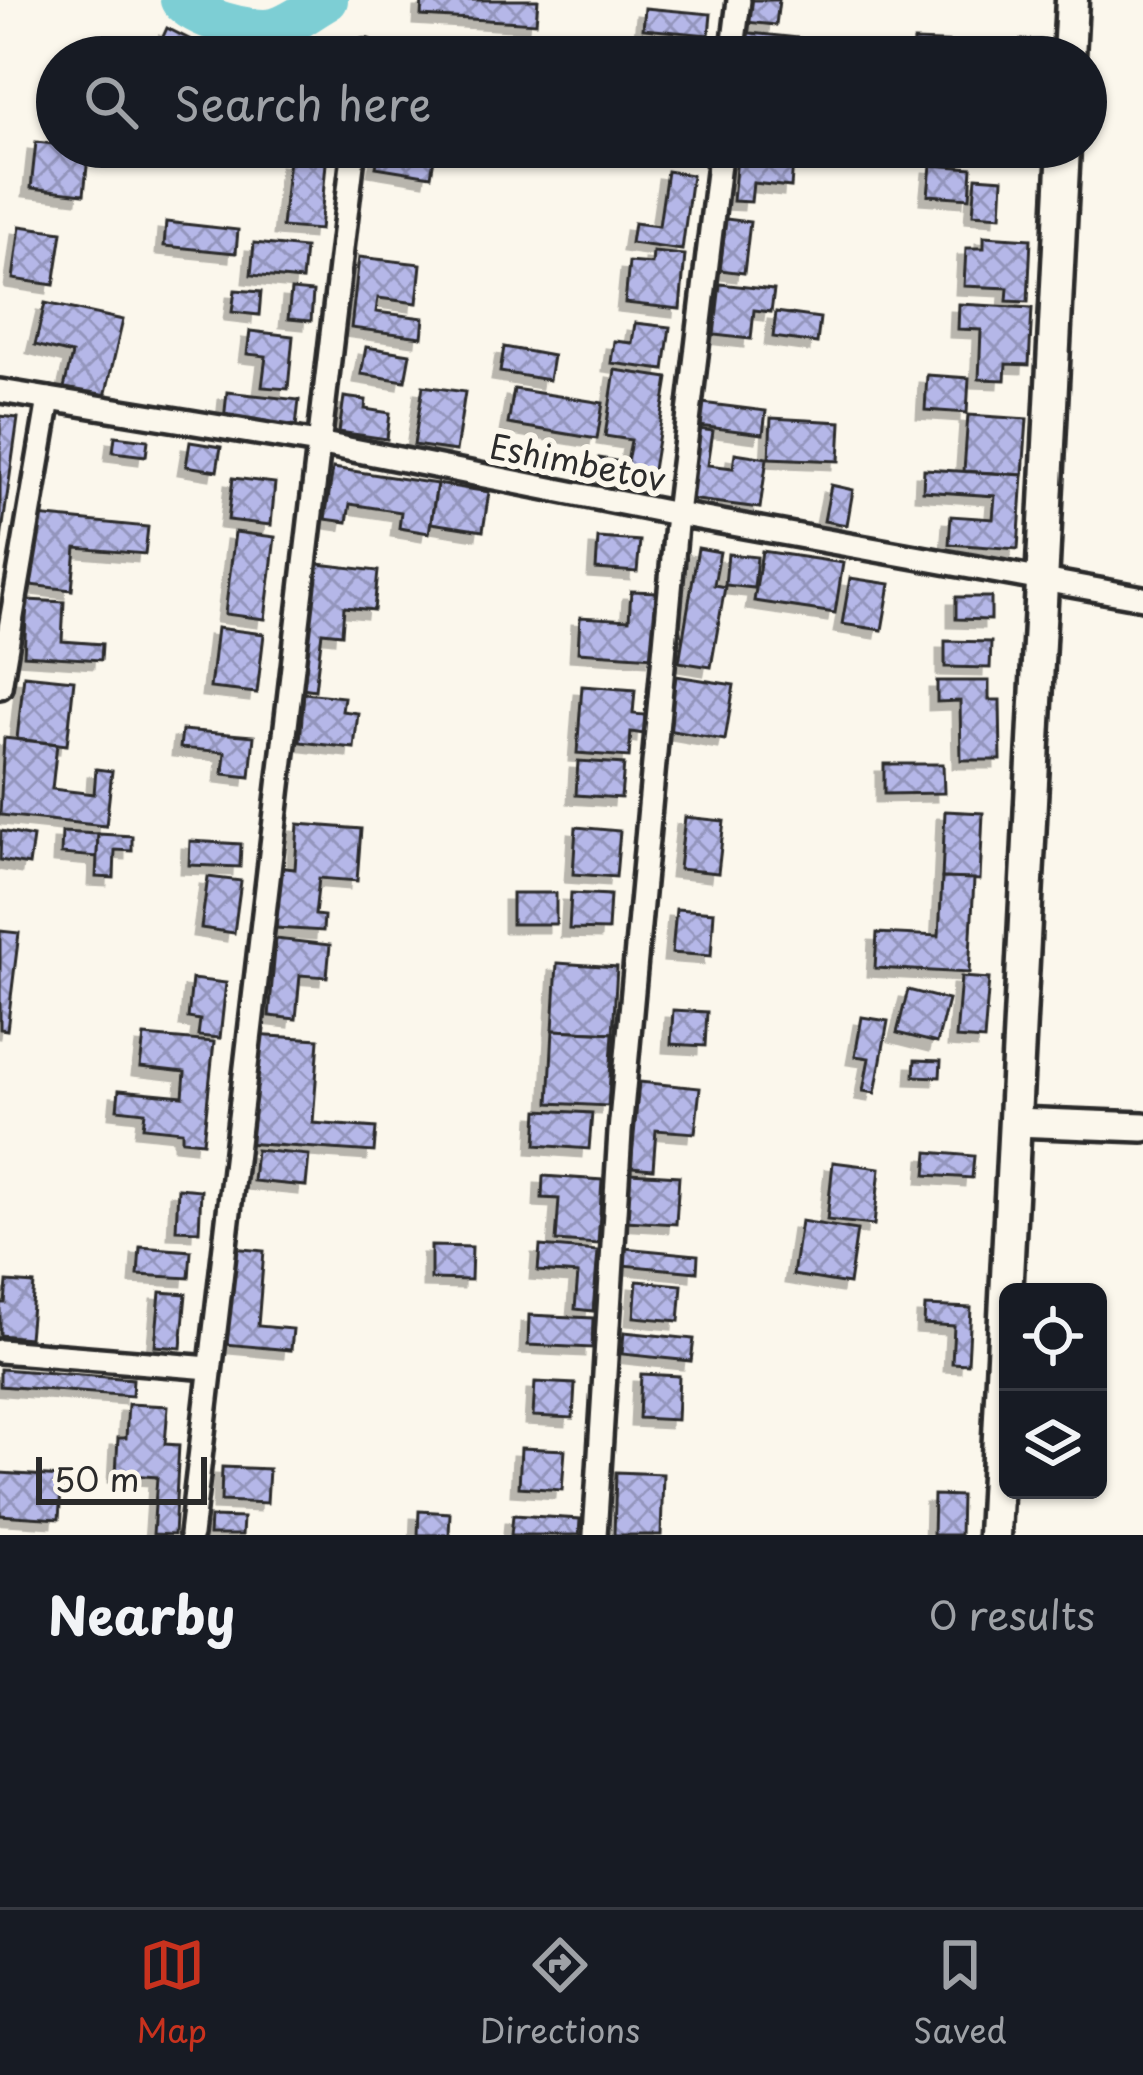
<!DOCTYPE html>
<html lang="en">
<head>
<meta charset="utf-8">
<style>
  :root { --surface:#171b24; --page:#20242c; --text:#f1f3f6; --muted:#9ea1a6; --line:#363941; --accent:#c8321e }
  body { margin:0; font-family:"Playpen Sans",sans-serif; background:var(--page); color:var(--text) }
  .controls { position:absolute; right:36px; bottom:36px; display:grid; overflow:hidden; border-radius:18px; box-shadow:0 3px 9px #0004 }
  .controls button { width:108px; height:108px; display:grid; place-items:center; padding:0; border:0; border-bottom:3px solid var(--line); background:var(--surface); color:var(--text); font:60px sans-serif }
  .scale { position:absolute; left:36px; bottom:30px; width:171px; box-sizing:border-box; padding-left:12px; border:6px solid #2b2b2b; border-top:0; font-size:33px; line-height:42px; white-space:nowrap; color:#2b2b2b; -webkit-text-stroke:9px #fbf7ec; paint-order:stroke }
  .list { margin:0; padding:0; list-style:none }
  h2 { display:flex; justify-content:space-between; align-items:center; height:156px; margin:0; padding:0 48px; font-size:51px }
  h2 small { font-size:39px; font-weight:400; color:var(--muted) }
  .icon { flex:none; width:66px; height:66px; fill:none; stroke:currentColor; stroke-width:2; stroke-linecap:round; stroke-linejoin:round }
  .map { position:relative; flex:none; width:1143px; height:1535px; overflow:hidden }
  .search { position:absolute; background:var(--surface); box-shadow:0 3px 9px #0004; left:36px; right:36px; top:36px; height:132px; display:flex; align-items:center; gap:30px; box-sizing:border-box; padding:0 42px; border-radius:66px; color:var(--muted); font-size:45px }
  .sheet { height:372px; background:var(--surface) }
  nav { display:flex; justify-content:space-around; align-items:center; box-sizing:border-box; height:168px; border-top:3px solid var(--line); background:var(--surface); font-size:33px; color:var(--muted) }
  nav a { display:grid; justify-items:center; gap:6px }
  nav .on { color:var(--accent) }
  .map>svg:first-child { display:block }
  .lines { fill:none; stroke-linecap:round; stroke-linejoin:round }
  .river { stroke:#7dced4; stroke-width:42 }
  .building { fill:url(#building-cross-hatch); stroke:#2b2b2b; stroke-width:3; filter:url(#shadow) }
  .minor-casing { stroke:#2b2b2b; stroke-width:30 }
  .tertiary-casing { stroke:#2b2b2b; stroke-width:36 }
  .secondary-casing { stroke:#2b2b2b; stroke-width:39 }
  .minor { stroke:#fbf7ec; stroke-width:21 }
  .tertiary { stroke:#fbf7ec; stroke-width:27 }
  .secondary { stroke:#fbf7ec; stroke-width:30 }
  .labels { text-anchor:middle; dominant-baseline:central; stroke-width:12; stroke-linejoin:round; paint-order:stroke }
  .street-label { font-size:33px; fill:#2b2b2b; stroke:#fbf7ec }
</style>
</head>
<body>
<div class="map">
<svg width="1143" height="1535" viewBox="0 0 1143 1535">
  <defs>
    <pattern id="building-cross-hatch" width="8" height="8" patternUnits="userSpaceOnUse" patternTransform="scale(3)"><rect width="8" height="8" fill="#b5b7e8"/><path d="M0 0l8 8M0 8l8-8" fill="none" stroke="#9395bc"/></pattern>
    <filter id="shadow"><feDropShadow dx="-8" dy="8" stdDeviation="0" flood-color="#0004"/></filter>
  </defs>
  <rect width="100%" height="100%" fill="#fbf7ec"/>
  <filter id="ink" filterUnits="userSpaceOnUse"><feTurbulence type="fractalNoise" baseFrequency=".00833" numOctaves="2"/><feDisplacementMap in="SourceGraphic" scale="24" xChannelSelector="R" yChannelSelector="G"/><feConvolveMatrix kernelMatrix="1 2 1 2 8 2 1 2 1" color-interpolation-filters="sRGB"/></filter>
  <g filter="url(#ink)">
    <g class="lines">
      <!-- river -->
      <path class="river" d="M181 0C195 18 251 34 274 29 291 25 311 9 327 0"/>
    </g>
    <!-- building -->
    <g class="building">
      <polygon points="422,0 538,0 536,23 421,16"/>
      <polygon points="747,0 779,0 776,25 746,22"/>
      <polygon points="645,8 711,14 709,35 643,29"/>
      <polygon points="167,28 199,44 192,57 172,57 157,50"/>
      <polygon points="741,32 808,39 806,57 738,57"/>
      <polygon points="1021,40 1041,40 1041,57 1020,57"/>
      <polygon points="914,41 966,43 965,57 913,57"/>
      <polygon points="314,42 343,45 342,57 312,57"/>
      <polygon points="654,49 700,54 699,57 653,57"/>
      <polygon points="36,142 89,148 84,194 31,188"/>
      <polygon points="380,147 436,147 431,176 376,167"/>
      <polygon points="737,156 793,162 791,187 753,183 751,202 733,201"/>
      <polygon points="289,159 326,163 320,230 282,227"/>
      <polygon points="931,165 972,168 970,198 928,195"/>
      <polygon points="667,171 692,175 682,250 631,243 634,223 659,226"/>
      <polygon points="976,177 1003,179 1001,216 973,214"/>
      <polygon points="726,219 750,222 744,273 720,270"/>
      <polygon points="166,222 238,230 236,253 164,246"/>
      <polygon points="20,226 62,232 54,285 13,279"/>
      <polygon points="984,236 1031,239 1028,302 1007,301 1008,288 964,286 966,248 984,248"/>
      <polygon points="254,243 305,248 302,280 251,275"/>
      <polygon points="653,252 685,255 680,309 625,303 629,262 652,264"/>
      <polygon points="359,257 421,264 417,303 378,298 376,312 424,318 422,337 351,328"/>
      <polygon points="720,284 774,290 771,312 754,310 751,339 714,335"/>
      <polygon points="235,290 261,292 259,315 232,312"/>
      <polygon points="291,290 313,292 311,321 288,319"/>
      <polygon points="45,303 123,320 104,401 63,392 72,354 35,345"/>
      <polygon points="959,304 1032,308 1029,365 1006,364 1005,380 979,379 981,330 958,329"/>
      <polygon points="776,312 820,318 817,343 773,337"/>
      <polygon points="635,323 670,327 664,370 611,363 614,341 632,343"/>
      <polygon points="250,331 293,336 288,389 262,387 266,356 247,354"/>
      <polygon points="366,347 410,354 405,381 361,374"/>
      <polygon points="504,347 553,356 549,380 500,372"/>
      <polygon points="615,370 668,378 650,488 596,480 599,458 627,463 631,440 605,436"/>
      <polygon points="927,375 969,378 967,413 925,410"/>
      <polygon points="423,386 465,392 456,451 414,445"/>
      <polygon points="514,389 603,403 597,439 508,424"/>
      <polygon points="227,392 299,400 296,427 224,420"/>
      <polygon points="344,397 366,400 365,409 390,413 387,439 339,432"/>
      <polygon points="694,402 766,411 763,434 691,425"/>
      <polygon points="968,415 1027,419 1023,475 964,471"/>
      <polygon points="0,416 18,418 0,547"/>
      <polygon points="771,418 841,422 839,461 769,458"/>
      <polygon points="691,428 713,431 708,465 733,468 735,453 767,458 760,508 681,498"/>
      <polygon points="115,436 148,440 146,456 113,452"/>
      <polygon points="190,442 221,447 217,471 186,466"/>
      <polygon points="333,468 437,484 429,533 399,528 401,512 350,504 347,522 325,519"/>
      <polygon points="924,469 1023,475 1018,549 949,544 951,516 993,519 995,496 923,491"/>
      <polygon points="233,478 275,483 271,525 228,520"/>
      <polygon points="437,484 489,492 483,531 431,523"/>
      <polygon points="831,485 853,490 847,525 824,521"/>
      <polygon points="37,516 148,527 145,554 76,548 72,590 30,585"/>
      <polygon points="235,532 275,537 265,619 225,614"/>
      <polygon points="598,538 640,541 637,572 596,569"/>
      <polygon points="698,548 720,552 714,585 725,587 711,667 679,662"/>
      <polygon points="762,551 843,563 835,613 754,601"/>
      <polygon points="728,554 757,557 754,588 725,585"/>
      <polygon points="310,563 378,571 374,610 344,607 342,634 322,632 315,690 296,687"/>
      <polygon points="850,578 890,584 882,630 842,624"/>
      <polygon points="631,591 658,592 654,657 578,652 580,617 629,620"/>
      <polygon points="956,597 991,597 991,620 956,619"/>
      <polygon points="27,600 64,602 62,641 102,644 101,660 24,655"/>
      <polygon points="217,628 264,634 257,693 210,688"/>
      <polygon points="945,641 991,642 990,668 945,667"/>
      <polygon points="24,675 74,680 67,745 17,739"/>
      <polygon points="676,676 734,685 725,740 667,730"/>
      <polygon points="937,681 989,681 989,700 1000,700 1001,760 961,760 960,701 937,702"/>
      <polygon points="582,686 635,690 633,714 645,715 644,734 631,732 629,757 577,753"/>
      <polygon points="304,693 344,697 342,711 358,713 354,748 300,742"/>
      <polygon points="182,730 254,736 250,777 223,774 225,752 180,748"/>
      <polygon points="4,738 57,744 52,789 94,794 96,769 112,771 106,826 0,815"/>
      <polygon points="578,761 624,764 621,798 576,795"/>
      <polygon points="884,764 943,764 944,793 884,794"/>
      <polygon points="945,811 983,813 980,880 942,878"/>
      <polygon points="685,817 724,821 718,873 679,869"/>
      <polygon points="298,824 361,829 357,881 319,878 315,915 324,916 323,931 276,928 279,890 274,890 276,867 295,869"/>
      <polygon points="576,827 620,831 616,877 573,874"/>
      <polygon points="1,831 33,837 29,865 0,860"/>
      <polygon points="62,832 98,834 97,857 61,854"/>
      <polygon points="98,834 132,836 132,851 115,850 114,878 96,877"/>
      <polygon points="190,841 241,844 240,867 189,865"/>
      <polygon points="208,877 241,881 234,933 201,928"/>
      <polygon points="942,878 974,879 969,973 875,968 877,933 939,936"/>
      <rect x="512" y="893" width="44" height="31"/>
      <polygon points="571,893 610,895 608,930 569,929"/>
      <polygon points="676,909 714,912 711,956 672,953"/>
      <polygon points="0,931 19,933 7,1030 0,1029"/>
      <polygon points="276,939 330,945 327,977 300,975 296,1019 269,1016"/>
      <polygon points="557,963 617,967 613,1033 553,1030"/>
      <polygon points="961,977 989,979 984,1040 956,1038"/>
      <polygon points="192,979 226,983 220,1038 198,1036 200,1020 188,1018"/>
      <polygon points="908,990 948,1000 937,1043 897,1033"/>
      <polygon points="673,1010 707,1012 705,1046 671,1044"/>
      <polygon points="862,1017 888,1021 875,1093 863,1091 869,1058 855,1056"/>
      <polygon points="553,1030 613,1033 608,1106 549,1103"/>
      <polygon points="252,1035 319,1039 313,1123 376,1128 374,1152 244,1143"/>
      <polygon points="144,1036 214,1042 203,1142 182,1140 182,1131 143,1127 145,1112 117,1109 119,1090 183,1096 185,1072 140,1067"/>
      <polygon points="915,1060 941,1061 940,1077 914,1076"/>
      <polygon points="639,1082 700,1088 695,1133 656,1130 653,1169 631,1167"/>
      <polygon points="538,1110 592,1113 589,1149 536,1145"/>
      <polygon points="256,1150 309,1155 306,1186 253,1181"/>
      <polygon points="928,1152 974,1156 972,1178 926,1175"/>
      <polygon points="833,1162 880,1168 874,1225 827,1220"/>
      <polygon points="629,1173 679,1176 676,1224 626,1221"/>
      <polygon points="543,1176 602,1180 598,1244 556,1241 559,1199 542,1198"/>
      <polygon points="178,1188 201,1190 199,1231 176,1230"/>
      <polygon points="801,1221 857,1230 849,1284 793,1275"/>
      <polygon points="431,1246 472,1247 471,1280 431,1279"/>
      <polygon points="540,1246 598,1251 593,1311 575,1309 578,1274 538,1271"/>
      <polygon points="140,1247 191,1251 189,1278 138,1275"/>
      <polygon points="232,1248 264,1251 258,1326 293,1329 291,1350 224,1344"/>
      <polygon points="624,1248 698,1255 697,1272 622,1265"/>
      <polygon points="637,1281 682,1285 679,1321 634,1317"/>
      <polygon points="7,1282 34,1284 29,1338 0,1335 0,1303 5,1303"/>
      <polygon points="160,1292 186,1294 181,1348 155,1346"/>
      <polygon points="925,1306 971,1308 968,1364 952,1363 954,1326 924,1324"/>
      <polygon points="529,1315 593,1318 592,1348 528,1345"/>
      <polygon points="624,1332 694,1339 691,1361 622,1354"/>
      <polygon points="0,1369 133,1379 132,1396 0,1386"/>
      <polygon points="641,1374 679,1376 677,1420 639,1418"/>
      <polygon points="535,1382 575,1384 573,1418 533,1416"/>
      <polygon points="128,1404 168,1406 165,1444 179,1445 174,1535 153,1534 157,1477 116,1474 118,1438 126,1438"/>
      <polygon points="521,1448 565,1450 562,1490 519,1487"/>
      <polygon points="222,1467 269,1469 267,1503 221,1501"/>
      <polygon points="616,1472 663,1474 661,1535 614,1535"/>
      <polygon points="0,1473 62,1477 59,1519 0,1515"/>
      <polygon points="934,1495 961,1496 960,1535 933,1535"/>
      <polygon points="419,1511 450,1513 449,1535 418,1535"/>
      <polygon points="513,1515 580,1519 579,1535 511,1535"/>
      <polygon points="210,1517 243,1518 242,1535 209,1535"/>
    </g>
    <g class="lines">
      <!-- minor casing -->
      <g class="minor-casing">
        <g id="minor">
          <polyline points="365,57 365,52"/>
          <polyline points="732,57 739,0"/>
          <polyline points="0,391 318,443 677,514 1143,598"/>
          <polyline points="0,687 49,399"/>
          <polyline points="0,1351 210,1368"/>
          <polyline points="191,1535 354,147"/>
          <polyline points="595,1535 620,1132 677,514 721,147"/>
        </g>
      </g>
      <!-- tertiary casing -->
      <g class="tertiary-casing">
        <polyline id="tertiary" points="1015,1122 1143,1127"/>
      </g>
      <!-- secondary casing -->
      <g class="secondary-casing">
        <g id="secondary">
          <polyline points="1069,57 1072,0"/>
          <polyline points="994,1535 1064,147"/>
        </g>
      </g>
      <!-- minor -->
      <use href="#minor" class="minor"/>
      <!-- tertiary -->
      <use href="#tertiary" class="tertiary"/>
      <!-- secondary -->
      <use href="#secondary" class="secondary"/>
    </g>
  </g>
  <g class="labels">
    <!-- street labels -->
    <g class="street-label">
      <text transform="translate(578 461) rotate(11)">Eshimbetov</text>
    </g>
  </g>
</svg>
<div class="controls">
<button><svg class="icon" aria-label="locate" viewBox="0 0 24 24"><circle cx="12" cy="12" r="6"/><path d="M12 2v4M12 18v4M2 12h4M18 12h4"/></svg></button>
<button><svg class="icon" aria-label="layers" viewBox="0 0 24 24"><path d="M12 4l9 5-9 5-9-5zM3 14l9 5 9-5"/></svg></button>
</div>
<div class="scale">50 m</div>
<div class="search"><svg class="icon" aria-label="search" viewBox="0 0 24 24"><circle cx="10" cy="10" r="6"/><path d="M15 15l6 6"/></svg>Search here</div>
</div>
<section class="sheet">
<h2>Nearby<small>0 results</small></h2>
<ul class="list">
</ul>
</section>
<nav>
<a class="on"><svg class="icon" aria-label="map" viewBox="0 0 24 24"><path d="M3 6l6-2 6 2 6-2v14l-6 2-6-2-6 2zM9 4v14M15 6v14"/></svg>Map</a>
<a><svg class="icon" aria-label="directions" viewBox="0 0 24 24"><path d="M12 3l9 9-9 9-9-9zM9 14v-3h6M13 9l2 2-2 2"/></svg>Directions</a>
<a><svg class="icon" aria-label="saved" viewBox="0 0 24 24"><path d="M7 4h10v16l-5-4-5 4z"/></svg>Saved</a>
</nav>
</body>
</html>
